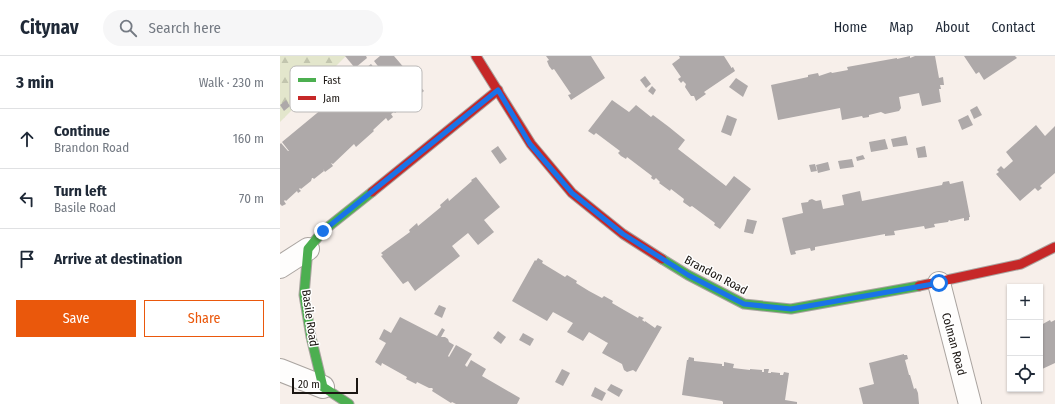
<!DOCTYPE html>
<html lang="en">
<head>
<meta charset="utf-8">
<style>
  :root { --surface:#fff; --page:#f6f6f7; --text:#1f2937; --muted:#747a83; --line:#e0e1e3; --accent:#ea580c }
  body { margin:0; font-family:"Fira Sans Condensed",sans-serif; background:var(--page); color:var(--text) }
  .controls { position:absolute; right:12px; bottom:12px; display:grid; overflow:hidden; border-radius:0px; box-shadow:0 1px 3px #0004 }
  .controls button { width:36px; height:36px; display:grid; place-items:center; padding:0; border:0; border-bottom:1px solid var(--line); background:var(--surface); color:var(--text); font:20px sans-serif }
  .scale { position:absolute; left:12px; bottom:10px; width:66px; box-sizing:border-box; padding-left:4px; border:2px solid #1b1612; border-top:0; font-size:11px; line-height:14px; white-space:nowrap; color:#1b1612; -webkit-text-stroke:3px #fff; paint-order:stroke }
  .stop { position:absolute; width:12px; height:12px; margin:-9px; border:3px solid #1a73e8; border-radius:50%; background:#fff }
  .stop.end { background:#1a73e8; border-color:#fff; box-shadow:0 1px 4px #0008 }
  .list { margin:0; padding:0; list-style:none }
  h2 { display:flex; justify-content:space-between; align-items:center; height:52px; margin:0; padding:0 16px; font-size:17px }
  h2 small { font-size:13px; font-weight:400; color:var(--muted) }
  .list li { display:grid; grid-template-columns:26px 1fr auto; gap:12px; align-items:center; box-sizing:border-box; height:60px; padding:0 16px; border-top:1px solid var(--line) }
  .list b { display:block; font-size:15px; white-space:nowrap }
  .list p { margin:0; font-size:13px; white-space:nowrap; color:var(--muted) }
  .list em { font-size:13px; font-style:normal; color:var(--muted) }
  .actions { display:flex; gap:8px; padding:12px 16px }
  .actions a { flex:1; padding:9px 0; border:1px solid var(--accent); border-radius:0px; text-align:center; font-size:14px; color:var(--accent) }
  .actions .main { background:var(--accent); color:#fff }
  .icon { flex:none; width:22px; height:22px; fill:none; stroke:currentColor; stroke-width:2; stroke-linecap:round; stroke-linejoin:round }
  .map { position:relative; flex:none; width:775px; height:348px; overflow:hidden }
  header { display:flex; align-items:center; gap:24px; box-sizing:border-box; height:56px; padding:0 20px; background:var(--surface); border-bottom:1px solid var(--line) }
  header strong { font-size:19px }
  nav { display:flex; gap:22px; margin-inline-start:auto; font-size:14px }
  .search { width:280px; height:36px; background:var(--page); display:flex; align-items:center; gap:10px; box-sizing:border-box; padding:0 14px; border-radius:22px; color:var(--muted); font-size:15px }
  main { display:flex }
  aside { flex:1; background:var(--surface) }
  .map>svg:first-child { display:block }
  .forest { fill:url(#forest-firs) }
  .building { fill:#aea9a9 }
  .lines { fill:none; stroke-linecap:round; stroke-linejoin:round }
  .street-casing { stroke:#aaa4a0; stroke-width:24 }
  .fast-casing { stroke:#aaa4a0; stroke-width:11 }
  .jam-casing { stroke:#aaa4a0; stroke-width:11 }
  .street { stroke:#fefdfc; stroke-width:22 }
  .fast { stroke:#4caf50; stroke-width:9 }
  .jam { stroke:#c62828; stroke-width:9 }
  .route { stroke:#1a73e8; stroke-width:5 }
  .labels { text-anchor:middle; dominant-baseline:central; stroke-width:3; stroke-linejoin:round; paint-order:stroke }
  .street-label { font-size:12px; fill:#1b1612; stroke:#fff }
  .key { fill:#fff; stroke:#bbb9b8; stroke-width:1 }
  .key-label { font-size:11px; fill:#1b1612 }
</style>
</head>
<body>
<header>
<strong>Citynav</strong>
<div class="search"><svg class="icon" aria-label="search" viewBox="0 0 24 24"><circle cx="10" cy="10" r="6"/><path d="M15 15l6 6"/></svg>Search here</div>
<nav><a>Home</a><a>Map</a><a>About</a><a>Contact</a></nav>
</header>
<main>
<aside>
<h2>3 min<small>Walk · 230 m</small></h2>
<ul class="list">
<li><svg class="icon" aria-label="ahead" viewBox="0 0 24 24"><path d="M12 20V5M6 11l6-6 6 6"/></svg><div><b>Continue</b><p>Brandon Road</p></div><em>160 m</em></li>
<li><svg class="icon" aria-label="left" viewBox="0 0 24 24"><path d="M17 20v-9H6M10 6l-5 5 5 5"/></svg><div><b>Turn left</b><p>Basile Road</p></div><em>70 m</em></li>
<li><svg class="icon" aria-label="arrive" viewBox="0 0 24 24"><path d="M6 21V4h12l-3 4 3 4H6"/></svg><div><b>Arrive at destination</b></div></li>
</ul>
<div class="actions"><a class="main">Save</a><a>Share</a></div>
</aside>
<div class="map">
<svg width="775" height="348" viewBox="0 0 775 348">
  <defs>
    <pattern id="forest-firs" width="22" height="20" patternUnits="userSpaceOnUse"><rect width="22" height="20" fill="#e3e6cc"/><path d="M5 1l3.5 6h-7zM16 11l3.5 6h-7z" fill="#c2c5ae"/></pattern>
  </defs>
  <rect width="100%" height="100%" fill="#f7efea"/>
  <!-- forest -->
  <polygon class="forest" points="0,0 66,0 0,66"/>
  <!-- building -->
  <g class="building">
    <polygon points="65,0 86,0 87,2 75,12"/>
    <polygon points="100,0 114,0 144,35 115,57 114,56 111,58 113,61 108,65 106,62 93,74 94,75 76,91 74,88 53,108 51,107 53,110 45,116 43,113 44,115 34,123 33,122 32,122 31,125 21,133 20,132 19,133 21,135 18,137 17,135 6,145 5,144 4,145 6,148 2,150 0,148 0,88 1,87 8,95 9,95 2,86 48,48 56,57 45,44 60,32 71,45 89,30 78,18 91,8 101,20 104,18 94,5"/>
    <polygon points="266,0 311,0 325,22 291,44 288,39 291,38 274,13 272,14 269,10 267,5 269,4"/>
    <polygon points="399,0 444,0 451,11 451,12 453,11 455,15 424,36 426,38 416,45 414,40 411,40 405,31 406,28 403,25 401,27 398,23 401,21 392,8 400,2"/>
    <polygon points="630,0 630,2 635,0 655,0 659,22 663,21 664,29 660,29 661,33 659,33 661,46 642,50 639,37 619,41 621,52 619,55 605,58 601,56 589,59 589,61 583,62 582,60 562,64 560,52 498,64 491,29 528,21 528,19 538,17 539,20 551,16 552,17 568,14 567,11 617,2 617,4 617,3"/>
    <polygon points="684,0 735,0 737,2 704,24 699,16 696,18"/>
    <polygon points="365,20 371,28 366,32 360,24"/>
    <polygon points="456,22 468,30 463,41 449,31"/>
    <polygon points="372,30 376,34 373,39 368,35"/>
    <polygon points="6,44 10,50 4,55 0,49"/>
    <polygon points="332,44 349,56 356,49 371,61 373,59 389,71 405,84 398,93 446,130 454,120 471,133 440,173 434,169 435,167 412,150 410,151 403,146 404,143 391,133 390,135 379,127 380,126 376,122 374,124 371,122 372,120 347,101 346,103 341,100 338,97 340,95 316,77 314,79 308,75"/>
    <polygon points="697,50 702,59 694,63 690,54"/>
    <polygon points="447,59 457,63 451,80 441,76"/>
    <polygon points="688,59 693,69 682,74 678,64"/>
    <polygon points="756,69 765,80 775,70 775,117 760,130 762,132 758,135 755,132 740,145 716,118 719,116 717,114 721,110 724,113 733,105 726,96"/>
    <polygon points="626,80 628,89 613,91 611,83"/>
    <polygon points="605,83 608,93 591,96 589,86"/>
    <polygon points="218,90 227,103 220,108 211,95"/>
    <polygon points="645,90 647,101 638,102 636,92"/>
    <polygon points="583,99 585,103 577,105 576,101"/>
    <polygon points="572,103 574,111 560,113 558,105"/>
    <polygon points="548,106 550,114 538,117 536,109"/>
    <polygon points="535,108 537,115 531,116 529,109"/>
    <polygon points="196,121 220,151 204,164 214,176 198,189 188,177 172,190 180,200 148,225 135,235 128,225 123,228 101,200 103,199 101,197 130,176 129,174 137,167 138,170 161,151 160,149 168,142 169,145 192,125 191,124"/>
    <polygon points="669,125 670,128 683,125 690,161 689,161 689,164 684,165 684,162 671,165 669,164 668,166 654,168 655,171 645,173 644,170 614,175 615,179 605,180 605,178 535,191 535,194 531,195 530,192 515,195 516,198 511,199 510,196 502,162 523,157 521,147 528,146 529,144 532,143 536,145 541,144 543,153 564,149 562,139 580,135 582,145 662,129 663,126"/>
    <polygon points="467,163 477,165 473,178 464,176"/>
    <polygon points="258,202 263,205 262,207 285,221 287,219 297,225 296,227 309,235 322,242 324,240 333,245 332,247 344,254 358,262 359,260 364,262 362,264 365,266 365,265 375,272 377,269 382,271 356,316 353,314 347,316 344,314 342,308 322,297 328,287 326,286 309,276 303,285 287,276 293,267 273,256 267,265 232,245 255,204 256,205"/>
    <polygon points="159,249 166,252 162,262 154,258"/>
    <polygon points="120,261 157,280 162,272 165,274 161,281 165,281 168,283 169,286 174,289 168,300 169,301 176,289 192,298 185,309 187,311 191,304 206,313 202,320 240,342 237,348 176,348 172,346 171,347 152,335 153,333 152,332 149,332 137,326 136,328 126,323 127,321 102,307 101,310 95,306 106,287 99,283 104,273 111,277"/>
    <polygon points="770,264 771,266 775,264 775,307 760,314 760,271 762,270 761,269"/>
    <polygon points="218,275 226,281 221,288 213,282"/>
    <polygon points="243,277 254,283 250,290 239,284"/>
    <polygon points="624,298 624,299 627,299 628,303 625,304 629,319 630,319 634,333 636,332 638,337 639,348 583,348 579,332 594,328 589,307"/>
    <polygon points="409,301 414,302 414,305 442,308 442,310 444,310 444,306 454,308 453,312 470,314 470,313 482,314 482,316 484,316 484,313 489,313 488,317 491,317 491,316 500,317 500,319 503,319 504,316 509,317 505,344 517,346 517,348 443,348 443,346 442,345 402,339 407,304 408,304"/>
    <polygon points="282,313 290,317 283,330 275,326"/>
    <polygon points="331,328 343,334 339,341 327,334"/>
    <polygon points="315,331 326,337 322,345 311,340"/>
  </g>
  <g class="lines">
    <!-- street casing -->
    <g class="street-casing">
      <g id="street">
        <polyline points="0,211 28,193"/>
        <polyline points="659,227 690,348"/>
        <polyline points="0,314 43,331"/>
      </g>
    </g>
    <!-- fast casing -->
    <g class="fast-casing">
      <g id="fast">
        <polyline points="382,203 408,219 464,248 511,253 639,230"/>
        <polyline points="69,348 43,331 31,281 24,239 28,193 43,175 92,136"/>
      </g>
    </g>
    <!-- jam casing -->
    <g class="jam-casing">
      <g id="jam">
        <polyline points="196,0 251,88 292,137 343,178 382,203"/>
        <polyline points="92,136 218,34"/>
        <polyline points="639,230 741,208 775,191"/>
      </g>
    </g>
    <!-- street -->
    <use href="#street" class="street"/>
    <!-- fast -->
    <use href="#fast" class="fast"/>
    <!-- jam -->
    <use href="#jam" class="jam"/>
  </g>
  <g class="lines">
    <!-- route -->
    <polyline class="route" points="43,175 218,34 250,88 292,137 343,178 408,219 464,248 511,253 659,227"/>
  </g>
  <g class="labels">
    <!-- street labels -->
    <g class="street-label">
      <text transform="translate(436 219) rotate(28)">Brandon Road</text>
      <text transform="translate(30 262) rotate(82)">Basile Road</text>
      <text transform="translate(674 288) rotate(75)">Colman Road</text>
    </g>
  </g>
  <!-- legend -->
  <rect x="10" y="10" width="132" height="46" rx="6" class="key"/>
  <rect x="18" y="22" width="18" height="4" fill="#4caf50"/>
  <rect x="18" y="40" width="18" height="4" fill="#c62828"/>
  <g class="key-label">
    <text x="43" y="28">Fast</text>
    <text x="43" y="46">Jam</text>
  </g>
</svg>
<div class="controls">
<button>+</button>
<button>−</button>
<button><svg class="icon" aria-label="locate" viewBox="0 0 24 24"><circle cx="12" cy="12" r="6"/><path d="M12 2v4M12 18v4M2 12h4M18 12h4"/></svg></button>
</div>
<div class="scale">20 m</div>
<div class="stop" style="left:659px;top:227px"></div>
<div class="stop end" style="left:43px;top:175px"></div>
</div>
</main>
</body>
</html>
